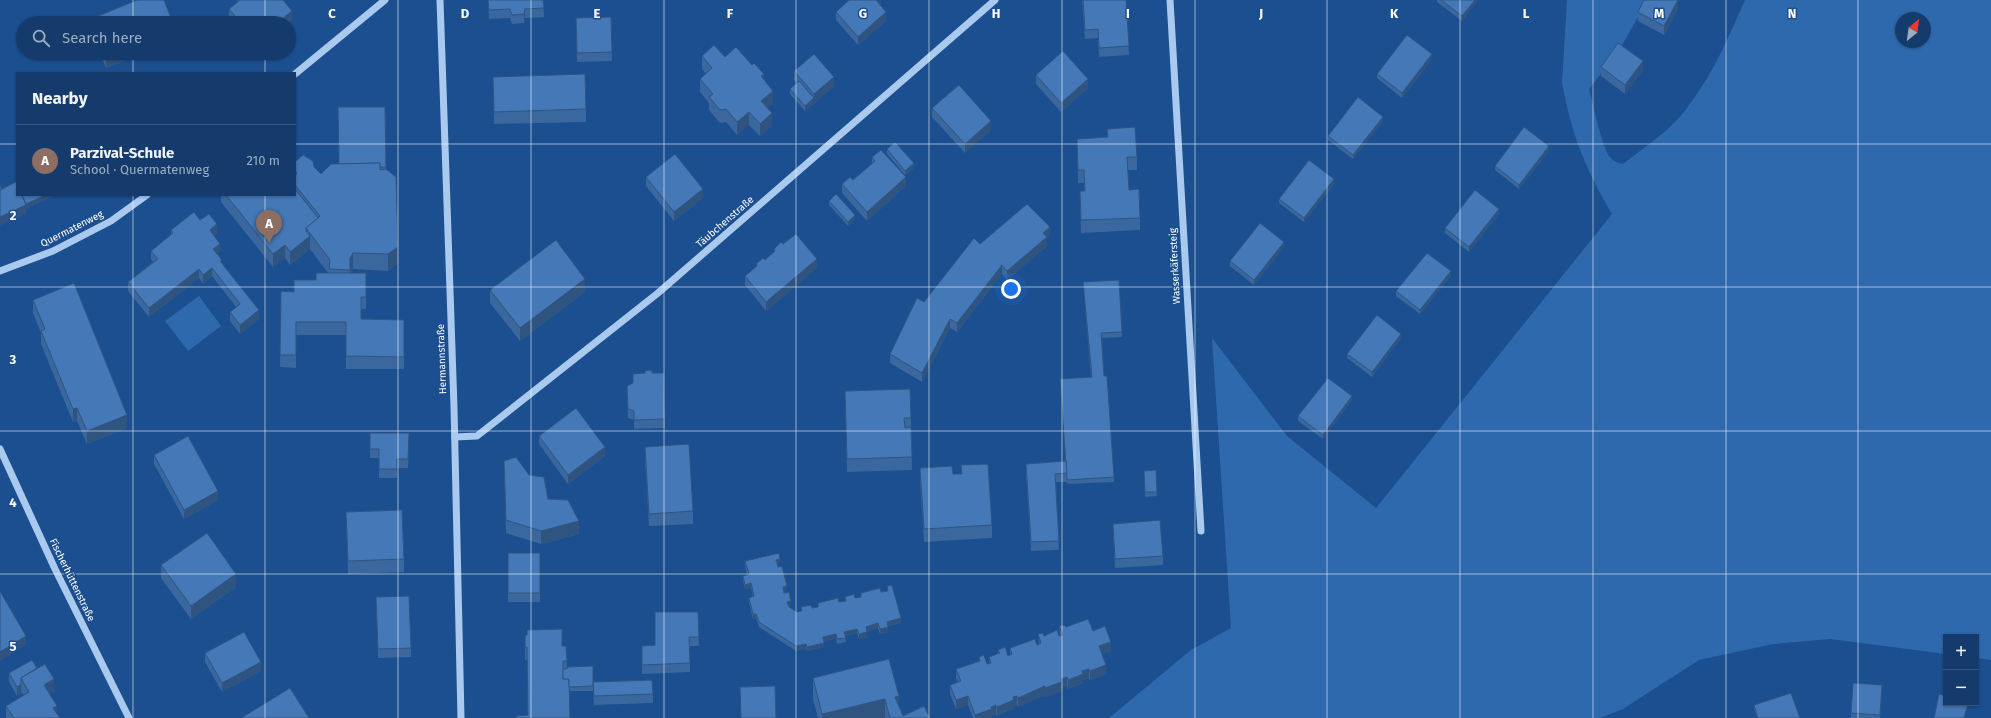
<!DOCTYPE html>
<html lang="en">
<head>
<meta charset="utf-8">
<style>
  :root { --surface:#143b6b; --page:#1d4271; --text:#f1f3f6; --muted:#9dadc1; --line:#33557e; --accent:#d6ab8b }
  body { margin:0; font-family:"Fira Sans",sans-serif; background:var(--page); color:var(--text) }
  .controls { position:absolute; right:12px; bottom:12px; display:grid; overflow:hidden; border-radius:0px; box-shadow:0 1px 3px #0004 }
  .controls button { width:36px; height:36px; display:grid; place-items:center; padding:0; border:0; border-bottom:1px solid var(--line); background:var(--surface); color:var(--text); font:20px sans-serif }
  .compass { position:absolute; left:1895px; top:12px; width:36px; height:36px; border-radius:50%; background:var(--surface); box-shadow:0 1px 3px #0004; rotate:29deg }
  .you { position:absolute; left:1011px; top:289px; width:14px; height:14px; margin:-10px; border:3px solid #fff; border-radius:50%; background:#1a73e8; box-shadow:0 0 0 6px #1a73e833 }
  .badge { display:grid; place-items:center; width:26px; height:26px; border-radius:50%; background:var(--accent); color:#fff; font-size:13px; font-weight:700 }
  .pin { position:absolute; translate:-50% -33px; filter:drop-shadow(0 1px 2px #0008) }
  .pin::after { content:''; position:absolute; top:21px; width:14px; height:12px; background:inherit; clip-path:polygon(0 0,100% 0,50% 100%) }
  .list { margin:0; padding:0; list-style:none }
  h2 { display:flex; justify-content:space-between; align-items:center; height:52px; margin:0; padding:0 16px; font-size:17px }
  h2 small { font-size:13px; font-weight:400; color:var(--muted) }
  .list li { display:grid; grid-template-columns:26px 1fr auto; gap:12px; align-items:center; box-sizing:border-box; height:72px; padding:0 16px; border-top:1px solid var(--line) }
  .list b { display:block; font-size:15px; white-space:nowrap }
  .list p { margin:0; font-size:13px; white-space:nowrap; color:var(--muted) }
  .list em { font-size:13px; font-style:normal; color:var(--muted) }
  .icon { flex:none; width:22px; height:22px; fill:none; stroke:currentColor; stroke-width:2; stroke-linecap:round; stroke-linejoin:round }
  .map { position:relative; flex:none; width:1991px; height:718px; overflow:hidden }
  .search { position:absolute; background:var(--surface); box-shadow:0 1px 3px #0004; left:16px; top:16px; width:280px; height:44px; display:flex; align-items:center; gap:10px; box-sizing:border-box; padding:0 14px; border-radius:22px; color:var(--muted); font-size:15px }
  .panel { position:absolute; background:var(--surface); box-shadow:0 1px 3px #0004; left:16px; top:72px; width:280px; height:124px; border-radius:0px }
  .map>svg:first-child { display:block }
  .green { fill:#2e69ad; fill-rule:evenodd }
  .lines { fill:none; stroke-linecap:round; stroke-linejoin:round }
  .minor { stroke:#a9c9ee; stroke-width:7 }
  .wall { fill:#3a679d }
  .shaded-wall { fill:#305480 }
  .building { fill:#4478b7; stroke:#305480 }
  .grid { fill:none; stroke:#fff; stroke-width:1; stroke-opacity:0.55 }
  .labels { text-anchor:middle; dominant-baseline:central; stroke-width:3; stroke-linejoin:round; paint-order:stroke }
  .street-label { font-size:10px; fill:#fff; stroke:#1b4f8f }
  .grid-label { font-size:13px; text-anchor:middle; font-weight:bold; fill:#fff; stroke:#1b4f8f; stroke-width:3; stroke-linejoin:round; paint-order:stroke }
</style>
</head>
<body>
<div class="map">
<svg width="1991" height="718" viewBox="0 0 1991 718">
  <rect width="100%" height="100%" fill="#1b4f8f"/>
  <!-- green -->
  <g class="green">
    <path d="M1567 0H1648L1618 52 1589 89C1593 103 1602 148 1610 157 1614 162 1618 163 1623 164 1646 146 1673 129 1689 105 1713 74 1729 36 1745 0H1991V660L1976 658V637H1946V654L1830 639 1773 644 1699 660 1623 709 1600 718H1109L1191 650 1231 628 1212 338 1287 436 1376 508 1612 214C1585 168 1572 136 1562 83ZM1901 18H1925V42H1901Z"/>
    <polygon points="199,296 221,326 188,351 165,321"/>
  </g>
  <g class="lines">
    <!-- minor -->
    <g class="minor">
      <polyline points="440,0 454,407 461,718"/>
      <polyline points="1170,0 1201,531"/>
      <polyline points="295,74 385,0"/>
      <polyline points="0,271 53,251 111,221 147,195"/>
      <polyline points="455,437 477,436 658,293 995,0"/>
      <polyline points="0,449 55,569 129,718"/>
    </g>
  </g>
  <!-- wall -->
  <g class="wall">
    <polygon points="237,0 283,0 292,20 230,20 229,18 229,9 238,2"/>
    <polygon points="488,0 543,0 544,17 525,18 524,23 512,24 510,18 489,19"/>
    <polygon points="848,0 881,0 880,5 886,21 858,45 836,20 836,12 849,1"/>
    <polygon points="1082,0 1126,0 1129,55 1099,57 1098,38 1085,39"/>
    <polygon points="1437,0 1478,0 1462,21 1437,2"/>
    <polygon points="1678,9 1664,35 1638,21 1638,12"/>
    <polygon points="611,17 612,61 577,62 576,18"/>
    <polygon points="100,53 144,53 106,68"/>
    <polygon points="242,53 250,53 245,57"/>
    <polygon points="702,56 725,57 764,80 773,103 767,108 772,126 760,136 749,125 737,135 726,122 720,123 709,110 709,103 700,92 700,79 706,74 702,69"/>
    <polygon points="1432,59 1402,98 1377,78 1377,74"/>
    <polygon points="1601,67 1643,70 1625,94 1601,76"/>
    <polygon points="794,71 834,86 805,111 790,94 790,89 797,83 794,80"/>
    <polygon points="1036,75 1088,88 1061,112 1036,84"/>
    <polygon points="493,77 586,109 586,122 494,124"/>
    <polygon points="385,107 386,169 398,263 388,271 353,269 351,273 366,273 366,309 361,309 361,319 404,320 404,369 346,369 346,335 296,335 296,368 280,367 281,291 294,292 316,280 328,273 310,249 290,265 285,258 273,267 221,202 221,195 295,195 295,162 314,167 321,174 339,164"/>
    <polygon points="932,108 991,130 965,153 932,117"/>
    <polygon points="1383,121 1353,159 1328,140 1328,136"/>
    <polygon points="1107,129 1137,157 1137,170 1128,170 1129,190 1140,218 1140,230 1081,233 1080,191 1084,191 1084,183 1078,183 1077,139 1107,137"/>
    <polygon points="887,149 914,168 905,175 887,154"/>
    <polygon points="1549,151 1519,189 1495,170 1495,166"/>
    <polygon points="872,157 906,186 867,221 842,193 842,184 853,180 872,164"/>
    <polygon points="646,177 703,198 674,221 646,186"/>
    <polygon points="1334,184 1304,222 1279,203 1279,199"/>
    <polygon points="829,201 855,220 848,226 829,205"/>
    <polygon points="1499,214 1469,252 1445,233 1445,228"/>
    <polygon points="171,230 217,233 214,236 220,252 217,254 222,263 259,319 240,334 230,321 230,312 236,307 212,276 203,284 199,278 149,317 128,291 128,282 153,262 151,259 151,251 171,235"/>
    <polygon points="1050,236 1047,238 1047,246 1007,280 1002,274 957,332 950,328 922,382 890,363 890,354 924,302"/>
    <polygon points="783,244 817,268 766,311 745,285 745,276 756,267 756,264 765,260 774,252 774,249"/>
    <polygon points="1284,247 1254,285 1230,266 1230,261"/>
    <polygon points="1451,276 1420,314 1396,296 1396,291"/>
    <polygon points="1083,282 1122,332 1122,337 1102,338 1104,376 1114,482 1067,484 1067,482 1056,482 1059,550 1031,551 1026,473 1026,464 1065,461 1091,377"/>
    <polygon points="490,290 585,292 520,341 490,303"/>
    <polygon points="33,300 127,428 87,444 77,421 73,422 41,344 41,333 33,313"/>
    <polygon points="1401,338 1372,377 1347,358 1347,354"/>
    <polygon points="652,373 664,373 665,428 634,429 634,420 628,418 627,395 633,383"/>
    <polygon points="845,391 911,418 912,470 847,472"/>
    <polygon points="1352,400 1323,439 1298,421 1298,416"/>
    <polygon points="370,433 409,433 408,468 397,468 397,478 379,478 379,458 370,458"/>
    <polygon points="539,436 605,456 568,484 539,444"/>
    <polygon points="645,447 693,511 693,524 649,526 645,459"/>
    <polygon points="154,455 218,500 184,519 154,464"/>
    <polygon points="504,461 529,475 548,499 579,534 541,544 506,533"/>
    <polygon points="961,465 992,525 992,538 924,542 920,481 920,468 953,474 961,474"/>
    <polygon points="1156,470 1157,496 1145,497 1144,471"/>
    <polygon points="346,512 404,559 404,572 348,574"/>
    <polygon points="1113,524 1163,556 1163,565 1115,568 1113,533"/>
    <rect x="508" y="553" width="32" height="49"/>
    <polygon points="745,561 780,563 777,564 787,590 784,591 791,606 788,606 797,612 801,611 801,607 812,608 818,607 818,603 845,601 845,597 855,598 861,597 861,593 881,592 887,591 887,586 901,623 888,626 888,632 880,634 878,628 867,631 867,637 859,639 857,633 845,636 846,642 837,644 836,638 824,642 824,647 807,651 806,648 796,651 759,627 756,618 753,619 749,603 749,598 753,597 751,588 745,589 743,580 743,576 747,575 745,566"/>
    <polygon points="161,565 236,587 191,619 161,578"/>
    <polygon points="376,597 411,648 411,657 378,658"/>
    <polygon points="698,612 699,646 690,646 690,672 642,674 642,646 655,645"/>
    <polygon points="1059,626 1093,631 1111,651 1102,654 1106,674 1090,680 1089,678 1083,680 1083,683 1068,689 1067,686 1062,688 1062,691 1045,697 1045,695 1018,707 1017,705 1014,706 1014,708 997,716 996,714 992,715 992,718 973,718 968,705 956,709 950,694 950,685 958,682 956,678 956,669 979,661 979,657 987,664 989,663 989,657 998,653 998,650 1008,656 1010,655 1010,648 1037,645 1039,644 1038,634 1044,636 1060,636"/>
    <polygon points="525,636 562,646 566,646 567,669 593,686 653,694 653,703 594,705 593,691 569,691 528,715 527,660 525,660"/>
    <polygon points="205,653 261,671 222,692 205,662"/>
    <polygon points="889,659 899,705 903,716 930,718 818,718 813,699 813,678"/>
    <polygon points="9,673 54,692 49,694 57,714 60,718 6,718 6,706 24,695 22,693 17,696 9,682"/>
    <polygon points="1882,685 1880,718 1851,718 1851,713"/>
    <polygon points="1754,705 1800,718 1757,718 1754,709"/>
  </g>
  <!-- shaded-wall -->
  <g class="shaded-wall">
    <polygon points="876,0 881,0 881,5 876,9"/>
    <polygon points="1475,0 1478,0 1462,21 1462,16"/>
    <polygon points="1678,0 1678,9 1664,35 1664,26"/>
    <polygon points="525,9 525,18 524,23 524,14"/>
    <polygon points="292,11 292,20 288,23 277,23"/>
    <polygon points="886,12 886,21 858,45 858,37"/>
    <polygon points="112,53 144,53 106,68 106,56"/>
    <polygon points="245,53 250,53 245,57"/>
    <polygon points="1432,54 1432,59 1402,98 1402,93"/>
    <polygon points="1643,61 1643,70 1625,94 1625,85"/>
    <polygon points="764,74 764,87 761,76"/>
    <polygon points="834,77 834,86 814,103 814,94"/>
    <polygon points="1088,79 1088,88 1061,112 1061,103"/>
    <polygon points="773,91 773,103 761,114 761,101"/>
    <polygon points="814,98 814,103 805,111 805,106"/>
    <polygon points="749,112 749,125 737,135 737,122"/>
    <polygon points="772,113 772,126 760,136 760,124"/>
    <polygon points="1383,117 1383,121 1353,159 1353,155"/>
    <polygon points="991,121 991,130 965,153 965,144"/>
    <polygon points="1549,146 1549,151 1519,189 1519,185"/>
    <polygon points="914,163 914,168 905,175 905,171"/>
    <polygon points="906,177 906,186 867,221 867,212"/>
    <polygon points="1334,179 1334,184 1304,222 1304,218"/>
    <polygon points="703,189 703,198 674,221 674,212"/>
    <polygon points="46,195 56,195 26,209 26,214 0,226 0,217"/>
    <polygon points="1499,209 1499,214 1469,252 1469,247"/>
    <polygon points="855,215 855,220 848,226 848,222"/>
    <polygon points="217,224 217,233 210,239 210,230"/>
    <polygon points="1050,227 1050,236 1047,238 1047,246 1007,280 1007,271 1043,233"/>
    <polygon points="310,236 310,249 290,265 290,252"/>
    <polygon points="1284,242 1284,247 1254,285 1254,280"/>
    <polygon points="220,244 220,252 213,258 213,249"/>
    <polygon points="285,245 285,258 273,267 273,254"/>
    <polygon points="398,247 398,263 388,271 388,254"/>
    <polygon points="353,253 353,269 350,274 350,258"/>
    <polygon points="817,259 817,268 766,311 766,302"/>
    <polygon points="1002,265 1002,274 957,332 957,323"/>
    <polygon points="212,268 212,276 203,284 203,275"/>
    <polygon points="199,269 199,278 149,317 149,308"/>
    <polygon points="1451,271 1451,276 1420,314 1420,310"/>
    <polygon points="585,279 585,292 520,341 520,328"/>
    <polygon points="259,310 259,319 240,334 240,325"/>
    <polygon points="950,319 950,328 922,382 922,373"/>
    <polygon points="1401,334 1401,338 1372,377 1372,372"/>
    <polygon points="1352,396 1352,400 1323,439 1323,435"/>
    <polygon points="77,408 77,421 73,422 73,409"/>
    <polygon points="127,415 127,428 87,444 87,431"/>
    <polygon points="605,447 605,456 568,484 568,475"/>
    <polygon points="218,491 218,500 184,519 184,510"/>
    <polygon points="579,521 579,534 541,544 541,531"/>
    <polygon points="780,559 780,563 776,565 776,560"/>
    <polygon points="236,574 236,587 191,619 191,606"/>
    <polygon points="751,583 751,588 745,589 745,585"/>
    <polygon points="787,586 787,590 783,592 783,587"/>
    <polygon points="791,601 791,606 787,606 787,602"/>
    <polygon points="753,614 756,614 756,618 753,619"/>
    <polygon points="901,618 901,623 887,626 887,622"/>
    <polygon points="878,623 878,628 866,632 866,627"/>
    <polygon points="888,627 888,632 880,634 880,629"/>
    <polygon points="857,629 857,633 844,636 844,632"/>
    <polygon points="867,632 867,637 859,639 859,634"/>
    <polygon points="836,634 836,638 823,642 823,637"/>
    <polygon points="26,636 26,645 0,661 0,652"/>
    <polygon points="1111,642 1111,651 1099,655 1099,646"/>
    <polygon points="824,643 824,647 807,651 807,647"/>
    <polygon points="806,644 806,648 796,651 796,646"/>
    <polygon points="261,662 261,671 222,692 222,683"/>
    <polygon points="1106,665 1106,674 1090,680 1090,671"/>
    <polygon points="1089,669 1089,678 1083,680 1083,683 1068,689 1068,680 1082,671"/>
    <polygon points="1067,677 1067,686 1062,688 1062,691 1045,697 1045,688 1061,679"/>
    <polygon points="54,679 54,692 44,698 44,685"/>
    <polygon points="21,684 21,691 22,693 17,696 17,687"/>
    <polygon points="1045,686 1045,695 1018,707 1018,698"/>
    <polygon points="899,696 899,717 895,697"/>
    <polygon points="968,696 968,705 956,709 956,700"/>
    <polygon points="1017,696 1017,705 1014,706 1014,708 997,716 997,707 1013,697"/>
    <polygon points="885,699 885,718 822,718 822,714"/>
    <polygon points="1968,703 1965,718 1964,718"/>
    <polygon points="996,705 996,714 992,715 992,718 975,718 975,715"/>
    <polygon points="57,706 57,718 53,708"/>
  </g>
  <!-- building -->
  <g class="building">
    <polygon points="137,0 164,0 173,23 93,23 91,19"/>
    <polygon points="240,0 283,0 292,11 277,23 227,23 235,16 229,9"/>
    <polygon points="488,0 543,0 544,8 525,9 524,14 512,15 510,9 489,10"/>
    <polygon points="849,0 876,0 886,12 858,37 836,12"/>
    <polygon points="1083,0 1126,0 1129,46 1099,48 1098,29 1085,30"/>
    <polygon points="1441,0 1475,0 1462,16"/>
    <polygon points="1644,0 1678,0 1664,26 1638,12"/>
    <polygon points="611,17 612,52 577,53 576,18"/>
    <polygon points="1407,35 1432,54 1402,93 1377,74"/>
    <polygon points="1618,43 1643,61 1625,85 1601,67"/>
    <polygon points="714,45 725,57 736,47 752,65 754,63 764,74 761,76 773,91 761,101 772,113 760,124 749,112 737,122 726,109 720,110 709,97 713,94 700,79 712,68 702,56"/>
    <polygon points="1063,51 1088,79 1061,103 1036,75"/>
    <polygon points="105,53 112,53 106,56"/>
    <polygon points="814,54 834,77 814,94 794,71"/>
    <polygon points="585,74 586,109 494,112 493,77"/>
    <polygon points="799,81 814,98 805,106 790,89"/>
    <polygon points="959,85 991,121 965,144 932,108"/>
    <polygon points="1358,97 1383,117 1353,155 1328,136"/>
    <polygon points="338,107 385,107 386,167 380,167 380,163 339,164"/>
    <polygon points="1135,127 1137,157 1127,157 1129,190 1139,189 1140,218 1081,220 1080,191 1085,191 1084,170 1078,170 1077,139 1108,137 1107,129"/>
    <polygon points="1524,127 1549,146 1519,185 1495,166"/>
    <polygon points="895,142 914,163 905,171 887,149"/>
    <polygon points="881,150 906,177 867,212 842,184 850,177 853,180 875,161 872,157"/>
    <polygon points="675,154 703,189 674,212 646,177"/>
    <polygon points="303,155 313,161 314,167 321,174 331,164 380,163 380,170 386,169 396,177 398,247 388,254 353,253 350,258 350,270 329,269 330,260 306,228 320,216 295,185 295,176 297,174 295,169 295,162"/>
    <polygon points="1309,160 1334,179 1304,218 1279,199"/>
    <polygon points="16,182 17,184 17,195 22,195 26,205 0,217 0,190"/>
    <polygon points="0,185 2,189 0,190"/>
    <polygon points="295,189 318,218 306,228 306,231 310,236 290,252 285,245 273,254 226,195 295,195"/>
    <polygon points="1475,190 1499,209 1469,247 1445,228"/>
    <polygon points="836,194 855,215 848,222 829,201"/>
    <polygon points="22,195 46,195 26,204"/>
    <polygon points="1027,204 1050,227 1043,233 1047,237 1007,271 1002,265 957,323 950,319 922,373 890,354 917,298 924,302 974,238 980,244"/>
    <polygon points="194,212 200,220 209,214 217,224 210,230 220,244 213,249 222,260 220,261 259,310 240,325 230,312 240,304 212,268 203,275 199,269 149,308 128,282 158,259 151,251 173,233 171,230"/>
    <polygon points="1260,223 1284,242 1254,280 1230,261"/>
    <polygon points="796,234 817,259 766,302 745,276 757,266 756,264 763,258 765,260 775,251 774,249 781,242 783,244"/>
    <polygon points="556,240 585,279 520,328 490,290"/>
    <polygon points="1427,253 1451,271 1420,310 1396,291"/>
    <polygon points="316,273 366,273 366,297 361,297 361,319 404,320 404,357 346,356 346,322 296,322 296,355 280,355 281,291 294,292 294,280 316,280"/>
    <polygon points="1119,280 1122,332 1101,333 1104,376 1107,376 1114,477 1067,480 1060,379 1092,377 1083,282"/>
    <polygon points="74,283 127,415 87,431 77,408 73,409 41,331 45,329 33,300"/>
    <polygon points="1377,315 1401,334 1372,372 1347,354"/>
    <polygon points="652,370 652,373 664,373 665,419 634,420 634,411 628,409 627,386 633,383 633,374 645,373 645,371"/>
    <polygon points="1328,378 1352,396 1323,435 1298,416"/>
    <polygon points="910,389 911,418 904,418 905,428 911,427 912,457 847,459 845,391"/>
    <polygon points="576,408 605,447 568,475 539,436"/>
    <polygon points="370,433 409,433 408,459 397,459 397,469 379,469 379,449 370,449"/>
    <polygon points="188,436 218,491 184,510 154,455"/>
    <polygon points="689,444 693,511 649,514 645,447"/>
    <polygon points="516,457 529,475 544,477 548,499 568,500 579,521 541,531 506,520 504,461"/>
    <polygon points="1066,461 1067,473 1055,474 1059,541 1031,542 1026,464"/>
    <polygon points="988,464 992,525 924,529 920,468 952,466 953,474 962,474 961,465"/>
    <polygon points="1156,470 1157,492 1145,492 1144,471"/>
    <polygon points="402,510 404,559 348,561 346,512"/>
    <polygon points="1160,520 1163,556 1115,559 1113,524"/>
    <polygon points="207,533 236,574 191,606 161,565"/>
    <rect x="508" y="553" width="32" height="40"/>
    <polygon points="779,553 780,559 776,560 778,567 782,566 787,586 783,587 784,593 789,592 791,601 787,602 789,607 797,612 802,611 801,607 811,605 812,608 818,607 818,603 838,598 839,602 846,601 845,597 854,594 855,598 861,597 861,593 880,588 881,592 888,591 887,586 892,585 901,618 887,622 888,627 880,629 878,623 866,627 867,632 859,634 857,629 844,632 846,638 837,639 836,634 823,637 824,643 807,647 806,644 796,646 759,622 756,614 753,614 749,598 754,596 751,583 745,585 743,576 749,574 745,561"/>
    <polygon points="0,591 26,636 0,652"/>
    <polygon points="409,596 411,648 378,649 376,597"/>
    <polygon points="655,612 698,612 699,637 689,637 690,663 642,665 642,646 655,645"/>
    <polygon points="1088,619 1093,631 1105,626 1111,642 1099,646 1106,665 1090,671 1089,669 1082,671 1083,674 1068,680 1067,677 1061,679 1062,682 1045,688 1045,686 1018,698 1017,696 1013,697 1014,700 997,707 996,705 991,707 992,709 975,715 968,696 956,700 950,685 961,681 956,669 980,661 979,657 984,655 987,664 991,663 989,657 1000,653 998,650 1005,647 1008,656 1012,654 1010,648 1035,639 1037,645 1041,643 1038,634 1043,633 1044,636 1057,630 1059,636 1063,635 1059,626 1064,625 1066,627"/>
    <polygon points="562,629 562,646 566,646 567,661 563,661 563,679 569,679 570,718 516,718 516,716 528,715 527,647 525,647 525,636 527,635 527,630"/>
    <polygon points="244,632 261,662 222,683 205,653"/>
    <polygon points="889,659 899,696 895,697 903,716 924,706 930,718 890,718 885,699 822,714 813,678"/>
    <polygon points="32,660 37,668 21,678 21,684 17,687 9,673"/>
    <polygon points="45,664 54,679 44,685 57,706 53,708 60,718 14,718 6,706 29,692 21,678"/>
    <polygon points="593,666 593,686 569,687 569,679 563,679 563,669 567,669 567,667"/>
    <polygon points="652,680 653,694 594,696 593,682"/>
    <polygon points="1853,683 1882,685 1880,715 1851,713"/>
    <polygon points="775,686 776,718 741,718 740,687"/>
    <polygon points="290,688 309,718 241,718"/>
    <polygon points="1791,693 1800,718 1758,718 1754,705"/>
    <polygon points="1939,694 1946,696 1946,703 1968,703 1964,718 1934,718"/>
  </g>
  <!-- grid -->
  <path class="grid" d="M133 0V23M265 0V23M398 0V718M531 0V718M664 0V718M796 0V718M929 0V718M1062 0V718M1195 0V718M1327 0V718M1460 0V718M1593 0V718M1726 0V718M1858 0V718M133 53V73M265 53V73M0 144H17M295 144H1991M133 195V718M265 195V718M0 287H1991M0 431H1991M0 574H1991"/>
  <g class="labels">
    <!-- street labels -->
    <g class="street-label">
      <text transform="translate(725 222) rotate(-41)">Täubchenstraße</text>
      <text transform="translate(72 229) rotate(-27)">Quermatenweg</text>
      <text transform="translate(1175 266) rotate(-93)">Wasserkäfersteig</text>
      <text transform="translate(442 359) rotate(-92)">Hermannstraße</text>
      <text transform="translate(72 580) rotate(64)">Fischerhüttenstraße</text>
    </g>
  </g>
  <g class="grid-label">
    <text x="332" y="18">C</text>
    <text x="465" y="18">D</text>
    <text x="597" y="18">E</text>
    <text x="730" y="18">F</text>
    <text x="863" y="18">G</text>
    <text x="996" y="18">H</text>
    <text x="1128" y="18">I</text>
    <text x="1261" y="18">J</text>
    <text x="1394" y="18">K</text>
    <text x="1526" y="18">L</text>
    <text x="1659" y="18">M</text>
    <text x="1792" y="18">N</text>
    <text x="13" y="220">2</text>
    <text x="13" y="364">3</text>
    <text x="13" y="507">4</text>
    <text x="13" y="651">5</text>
  </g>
</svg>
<div class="controls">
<button>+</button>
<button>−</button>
</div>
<svg class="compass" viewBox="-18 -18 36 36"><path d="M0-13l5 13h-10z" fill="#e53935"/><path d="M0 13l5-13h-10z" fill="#9dadc1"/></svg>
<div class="you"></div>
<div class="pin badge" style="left:269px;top:243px;background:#8d6e63">A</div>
<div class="search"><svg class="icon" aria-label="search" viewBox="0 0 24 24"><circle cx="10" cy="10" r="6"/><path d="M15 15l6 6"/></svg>Search here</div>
<section class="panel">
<h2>Nearby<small></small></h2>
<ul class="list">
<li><span class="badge" style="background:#8d6e63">A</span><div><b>Parzival-Schule</b><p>School · Quermatenweg</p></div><em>210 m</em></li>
</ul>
</section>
</div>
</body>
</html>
